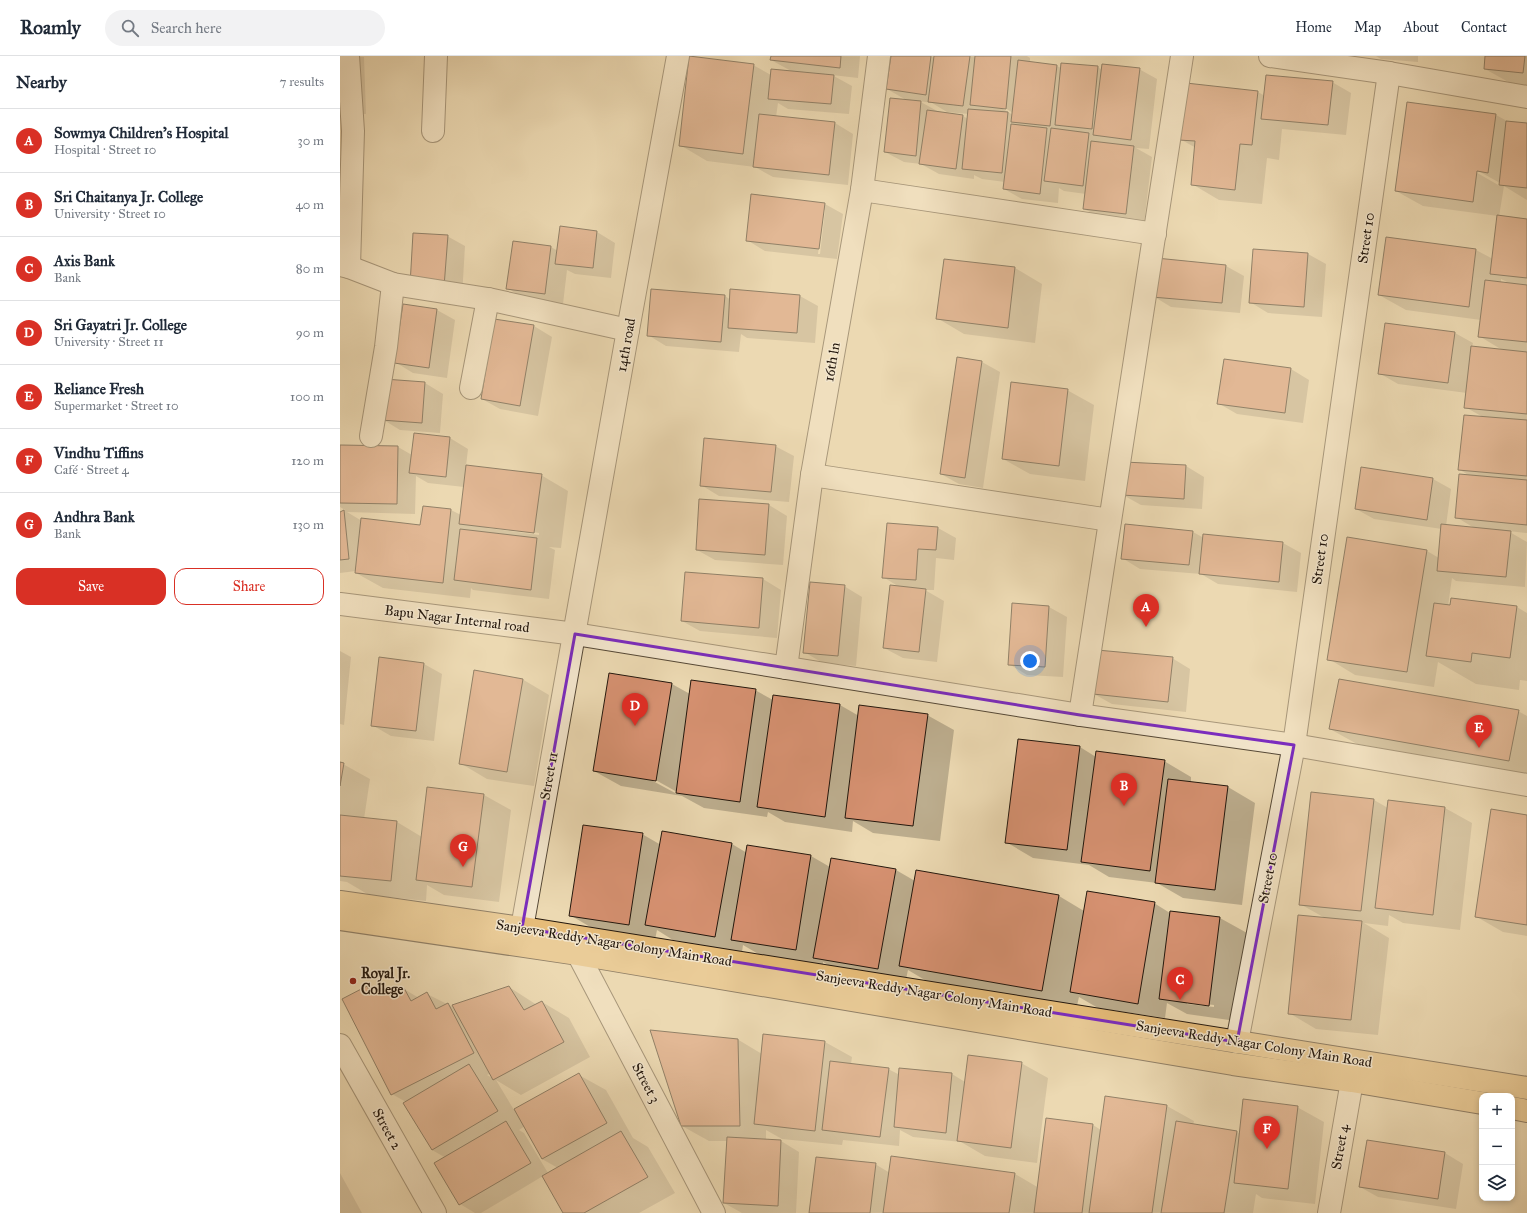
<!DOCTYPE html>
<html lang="en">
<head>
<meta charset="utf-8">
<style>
  :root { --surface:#fff; --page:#f2f2f3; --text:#1f2937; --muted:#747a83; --line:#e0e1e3; --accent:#d93025 }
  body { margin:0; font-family:"IM FELL Great Primer",serif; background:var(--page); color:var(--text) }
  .controls { position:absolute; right:12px; bottom:12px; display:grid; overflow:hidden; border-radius:8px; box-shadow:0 2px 6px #0003 }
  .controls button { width:36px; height:36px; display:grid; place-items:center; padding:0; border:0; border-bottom:1px solid var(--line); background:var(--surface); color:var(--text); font:20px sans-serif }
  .you { position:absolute; left:690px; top:605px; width:14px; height:14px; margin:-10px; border:3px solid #fff; border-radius:50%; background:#1a73e8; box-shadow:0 0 0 6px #1a73e833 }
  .badge { display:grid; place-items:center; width:26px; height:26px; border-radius:50%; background:var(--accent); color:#fff; font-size:13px; font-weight:700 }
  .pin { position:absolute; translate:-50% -33px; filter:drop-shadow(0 1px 2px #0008) }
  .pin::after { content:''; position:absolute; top:21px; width:14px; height:12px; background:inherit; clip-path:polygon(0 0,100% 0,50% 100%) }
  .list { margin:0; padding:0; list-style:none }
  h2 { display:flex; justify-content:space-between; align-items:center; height:52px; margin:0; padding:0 16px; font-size:17px }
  h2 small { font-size:13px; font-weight:400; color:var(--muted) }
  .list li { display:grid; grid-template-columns:26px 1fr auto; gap:12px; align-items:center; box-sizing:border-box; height:64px; padding:0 16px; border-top:1px solid var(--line) }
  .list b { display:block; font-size:15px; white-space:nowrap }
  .list p { margin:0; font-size:13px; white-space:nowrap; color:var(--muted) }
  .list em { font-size:13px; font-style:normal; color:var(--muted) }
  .actions { display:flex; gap:8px; padding:12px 16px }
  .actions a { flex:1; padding:9px 0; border:1px solid var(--accent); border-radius:12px; text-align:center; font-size:14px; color:var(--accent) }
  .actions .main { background:var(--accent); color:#fff }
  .icon { flex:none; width:22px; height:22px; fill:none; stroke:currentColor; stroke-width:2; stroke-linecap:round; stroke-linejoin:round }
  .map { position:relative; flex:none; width:1187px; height:1157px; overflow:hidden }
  header { display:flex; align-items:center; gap:24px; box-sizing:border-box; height:56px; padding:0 20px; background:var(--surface); border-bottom:1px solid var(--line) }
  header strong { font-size:19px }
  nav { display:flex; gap:22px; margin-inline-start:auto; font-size:14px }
  .search { width:280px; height:36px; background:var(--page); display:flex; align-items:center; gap:10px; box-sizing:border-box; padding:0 14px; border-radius:22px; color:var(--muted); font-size:15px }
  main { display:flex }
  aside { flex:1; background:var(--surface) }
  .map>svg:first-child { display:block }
  .shadow { fill:#0003; fill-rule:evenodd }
  .building { fill:#d69171; stroke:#23170d }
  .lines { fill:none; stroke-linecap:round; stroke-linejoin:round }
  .minor-casing { stroke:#554836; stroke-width:24 }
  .major-casing { stroke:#23170d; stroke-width:24 }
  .minor { stroke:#f3e6cd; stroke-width:22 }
  .major { stroke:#e6bc79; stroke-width:22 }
  .marked { fill:none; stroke:#7b2cbf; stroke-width:3; stroke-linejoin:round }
  .poi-dot { fill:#8f2418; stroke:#f3e6cd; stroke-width:1.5 }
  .labels { text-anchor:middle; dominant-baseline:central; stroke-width:3; stroke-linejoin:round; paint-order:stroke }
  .street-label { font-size:14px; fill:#23170d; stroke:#f3e6cd }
  .poi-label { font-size:14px; font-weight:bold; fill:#23170d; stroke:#f3e6cd; text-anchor:start }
</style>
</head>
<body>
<header>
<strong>Roamly</strong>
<div class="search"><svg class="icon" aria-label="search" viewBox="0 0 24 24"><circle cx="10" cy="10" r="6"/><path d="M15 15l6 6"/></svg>Search here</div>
<nav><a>Home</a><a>Map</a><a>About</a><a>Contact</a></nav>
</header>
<main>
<aside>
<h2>Nearby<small>7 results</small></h2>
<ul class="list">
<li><span class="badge">A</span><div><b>Sowmya Children's Hospital</b><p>Hospital · Street 10</p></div><em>30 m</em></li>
<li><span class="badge">B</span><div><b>Sri Chaitanya Jr. College</b><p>University · Street 10</p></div><em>40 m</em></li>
<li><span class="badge">C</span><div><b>Axis Bank</b><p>Bank</p></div><em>80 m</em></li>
<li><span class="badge">D</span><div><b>Sri Gayatri Jr. College</b><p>University · Street 11</p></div><em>90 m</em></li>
<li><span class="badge">E</span><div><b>Reliance Fresh</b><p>Supermarket · Street 10</p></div><em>100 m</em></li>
<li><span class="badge">F</span><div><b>Vindhu Tiffins</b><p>Café · Street 4</p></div><em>120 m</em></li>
<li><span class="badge">G</span><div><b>Andhra Bank</b><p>Bank</p></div><em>130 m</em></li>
</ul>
<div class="actions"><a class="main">Save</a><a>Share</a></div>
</aside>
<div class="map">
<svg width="1187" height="1157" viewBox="0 0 1187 1157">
  <rect width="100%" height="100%" fill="#ecd9b2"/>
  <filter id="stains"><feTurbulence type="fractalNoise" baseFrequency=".005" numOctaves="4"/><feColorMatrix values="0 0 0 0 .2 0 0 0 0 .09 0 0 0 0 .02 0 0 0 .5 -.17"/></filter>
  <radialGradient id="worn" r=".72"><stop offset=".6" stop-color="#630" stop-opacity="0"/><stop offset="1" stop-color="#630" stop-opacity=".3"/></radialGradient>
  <!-- shadow -->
  <g class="shadow">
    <polygon points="0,0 24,1 26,58 0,59"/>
    <polygon points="432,0 520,0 518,22 492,19 512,30 509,58 448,53 438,47 436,61 495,67 513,78 508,129 433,121 415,111 367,105 340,89 413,9 431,19 453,16 431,4"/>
    <path d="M552 0H687L690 2V7L717 10 721 12 722 8 758 11 762 14 799 13 817 23 809 93 796 92 812 101 804 168 763 163 744 153 746 138 724 135 719 132 718 147 682 143 664 133 665 126 642 123 634 119V123L599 118 581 108 564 106 545 96 568 45 547 33ZM579 45 592 47 607 56 629 58 628 63 623 60 599 56ZM662 50 673 57V59L661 52Z"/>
    <polygon points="1036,0 1078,0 1078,6 1041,3"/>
    <polygon points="1146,0 1187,0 1187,30 1172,28 1145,13"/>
    <polygon points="992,26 1011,37 1006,79 942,73 939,104 927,102 922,148 879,144 852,128 856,92 840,83 918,36 925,40"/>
    <path d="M1068 47 1156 59 1169 66 1187 68V144L1164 130 1159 161 1187 164V477L1168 475 1187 486 1185 531 1116 525 1112 522 1108 550 1177 551 1187 557V625L1180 624 1179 634 1136 628 1098 606 1094 631 1015 619 989 603 1008 483 1087 495 1099 502 1102 473 1034 463 1016 453 1093 423 1111 433 1106 470 1136 473 1116 461 1130 420 1120 414 1143 361 1125 351 1127 337 1058 328 1039 317 1115 277 1133 287 1132 291 1164 295 1139 280 1141 264 1066 254 1039 239 1047 182 1136 194 1153 203 1158 160 1083 150 1056 135ZM1133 112 1160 127V130L1132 114ZM1161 223 1171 228 1161 227Z"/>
    <path d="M485 148 503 158 497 203 425 195 407 184ZM483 154H485L480 198H478Z"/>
    <polygon points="221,172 257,176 275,187 271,222 235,218 227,214 223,248 185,243 167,232 211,191 218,195"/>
    <polygon points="107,180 125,190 122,241 89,239"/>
    <polygon points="968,198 986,208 982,261 928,257 910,246"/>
    <polygon points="604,204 675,212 702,228 695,287 624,278 597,262"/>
    <polygon points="886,210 904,220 900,257 831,251 813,240"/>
    <polygon points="385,240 391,244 460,240 478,250 475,287 407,282 401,278 399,296 326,290 308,279"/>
    <polygon points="97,254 115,264 107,322 73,317 55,306"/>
    <polygon points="155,264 194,270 212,281 198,360 160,353 142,343"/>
    <polygon points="618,302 642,306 660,316 643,432 619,428 601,418"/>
    <polygon points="951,313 969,324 963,367 897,358 878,347"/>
    <polygon points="85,327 103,338 100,377 60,374 42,363"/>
    <polygon points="727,334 754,349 745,425 690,418 663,403"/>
    <path d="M110 382 128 393 126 410 201 419 228 435 221 492 209 491 215 494 209 543 133 534 131 532 130 542 43 532 16 517V515L0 517V457L5 454 0 451V390L58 391 72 399ZM76 420 88 427 124 431 121 459 111 454 84 451 81 470 22 465 7 456 75 458ZM147 470 199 477V479L147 472Z"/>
    <polygon points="435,390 454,400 449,446 379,440 361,429"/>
    <polygon points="846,410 864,421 862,453 801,449 783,439"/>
    <polygon points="360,444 429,449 447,460 443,509 375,504 357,494"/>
    <polygon points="598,472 616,482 614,504 596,502 594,534 585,534 604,545 597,606 563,602 544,592 561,532 543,521"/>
    <polygon points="853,476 864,482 864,480 943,487 961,497 957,536 878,528 861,518 800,513 782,502"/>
    <polygon points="423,523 441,534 437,582 360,575 342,565"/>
    <polygon points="504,530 522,541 516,610 483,607 464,596"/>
    <polygon points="673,548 709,551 727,561 723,621 687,619 669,608"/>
    <polygon points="0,595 11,601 4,669 0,668"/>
    <polygon points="40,602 84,608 102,618 94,685 51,680 32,669"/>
    <polygon points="832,602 850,613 846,656 772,648 754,638"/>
    <path d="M269 618 332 628 350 638 415 634 433 644 500 649 519 660 587 659 614 674 600 785 533 777 513 765 512 776 445 766 428 756 427 761 364 752 342 740 281 730 254 715ZM312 722 337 736V738L311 724Z"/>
    <polygon points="182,623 209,639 194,730 147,723 120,707"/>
    <polygon points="1178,655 1187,660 1187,718 1017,688 990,673"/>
    <polygon points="679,684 740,691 756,701 824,705 851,721 851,726 888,731 915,747 902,849 843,842 817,827 769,821 749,809 693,802 666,786"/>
    <polygon points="0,707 3,708 30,723 24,763 57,766 82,781 144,739 171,754 159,846 104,839 87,829 86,845 29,839 7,826 0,825"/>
    <polygon points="1034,744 1048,752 1048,745 1105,752 1132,767 1120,874 1063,867 1049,859 1048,870 1024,867 1049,882 1038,979 976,973 949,957 985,862 960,848"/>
    <polygon points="1187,760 1187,880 1163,876 1137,861"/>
    <path d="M302 778 321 789 392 788 407 797 471 800 490 811 556 814 575 825 719 840 744 855 814 847 830 857 880 862 907 877 896 965 847 958 827 947 825 962 758 952 739 941 736 954 595 930 568 914 565 928 502 917 483 906V909L420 899 403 889 402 896 333 884 317 874 315 884 257 875 230 859ZM847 946 874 949V951L847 948Z"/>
    <path d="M169 931 197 949 202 946 229 962 250 1001 181 1039 156 1024 174 1054 239 1019 266 1034 293 1082 308 1091 335 1137 299 1157H224L203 1120 141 1157H135L120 1148 106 1102 92 1094 66 1046 52 1038 27 932 36 937 46 932 56 937 64 933 79 942 87 938 115 952ZM151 1017 154 1023 147 1019ZM185 1070 202 1103 218 1112 208 1117 184 1077 179 1074Z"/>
    <polygon points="397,983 422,998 485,986 512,1001 511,1008 548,1013 560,1019 560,1013 612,1018 625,1026 681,1007 708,1022 697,1107 645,1100 621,1086 573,1081 560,1074 559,1090 503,1084 502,1089 442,1083 426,1074 426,1084 441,1085 459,1096 456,1157 402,1157 384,1147 388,1085 369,1085 342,1070"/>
    <polygon points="766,1041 827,1050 854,1065 853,1069 896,1075 900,1078 957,1051 984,1066 975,1148 922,1142 916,1138 913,1157 470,1157 535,1108 550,1117 675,1118 699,1132 753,1069 761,1074"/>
    <polygon points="1105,1097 1123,1108 1116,1153 1038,1141 1020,1131"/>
    <polygon points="0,1117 22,1157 0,1157"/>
  </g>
  <!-- building -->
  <g class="building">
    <polygon points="349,0 414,8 403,98 339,90"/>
    <polygon points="431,0 501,0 500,12 430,4"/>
    <polygon points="551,0 591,0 586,39 546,33"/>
    <polygon points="594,0 630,0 623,50 588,46"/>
    <polygon points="635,0 671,0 666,53 630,49"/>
    <polygon points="1145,0 1185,0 1183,17 1144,13"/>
    <polygon points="678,4 717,9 710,70 671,66"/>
    <polygon points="721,7 758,10 752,73 715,69"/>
    <polygon points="762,8 800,12 791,84 753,79"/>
    <polygon points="431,13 494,19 491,48 428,43"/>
    <polygon points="926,19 993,25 988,69 921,63"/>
    <polygon points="846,27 918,35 912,89 900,88 895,134 851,129 855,85 839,84"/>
    <polygon points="550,42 581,45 576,100 544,96"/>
    <polygon points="1067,46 1156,58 1148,117 1137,115 1133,146 1055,135"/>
    <polygon points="628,53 668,56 662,117 622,113"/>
    <polygon points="587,54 623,59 616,113 579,108"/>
    <polygon points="419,58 495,66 489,119 413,111"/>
    <polygon points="1166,65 1187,67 1187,132 1159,129"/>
    <polygon points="671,68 707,72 700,138 663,133"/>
    <polygon points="711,72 749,77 743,130 704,125"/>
    <polygon points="751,85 794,90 786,158 743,153"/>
    <polygon points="411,138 485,147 479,193 406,185"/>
    <polygon points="1157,159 1187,163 1187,222 1150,218"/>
    <polygon points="220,170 257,175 253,212 215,208"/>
    <polygon points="73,177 108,179 104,231 70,229"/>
    <polygon points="1046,181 1136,193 1129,251 1038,239"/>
    <polygon points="173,185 211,190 205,238 166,233"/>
    <polygon points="913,193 968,197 964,251 909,247"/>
    <polygon points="816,202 886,209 882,247 812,241"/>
    <polygon points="604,203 675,211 668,272 596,263"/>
    <polygon points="1145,224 1187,229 1187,286 1138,281"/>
    <polygon points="311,233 385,239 381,286 307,280"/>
    <polygon points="390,233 460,239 457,277 388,272"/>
    <polygon points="63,248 97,253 89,312 54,307"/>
    <polygon points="154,263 194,269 180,350 141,343"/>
    <polygon points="1045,267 1115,276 1108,327 1038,318"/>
    <polygon points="1131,290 1187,296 1187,358 1124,352"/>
    <polygon points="617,301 642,305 625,422 600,418"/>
    <polygon points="884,303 951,312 945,357 877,348"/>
    <polygon points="44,323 85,326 82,367 41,364"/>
    <polygon points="671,326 728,333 719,410 662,403"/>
    <polygon points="1124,359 1187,364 1187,420 1118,414"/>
    <polygon points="74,377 110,381 106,421 69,417"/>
    <polygon points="364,382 436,389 431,436 360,430"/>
    <polygon points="0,389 58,390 57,448 0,447"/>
    <polygon points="784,406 846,409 844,443 782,439"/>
    <polygon points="126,409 202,418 194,477 119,468"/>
    <polygon points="1021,411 1093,422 1087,464 1015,453"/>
    <polygon points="1119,418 1187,424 1187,469 1115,462"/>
    <polygon points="359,443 429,448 425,499 356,494"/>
    <polygon points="83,450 111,453 103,527 15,517 21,462 80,469"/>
    <polygon points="4,454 9,503 0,504 0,456"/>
    <polygon points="547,467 598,471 596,494 578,493 576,524 542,522"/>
    <polygon points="785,468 853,475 849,509 781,503"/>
    <polygon points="1101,468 1171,475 1166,521 1097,515"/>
    <polygon points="120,473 197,482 191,534 114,524"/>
    <polygon points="863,478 943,486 939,526 859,518"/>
    <polygon points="1007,481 1087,494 1067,616 987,604"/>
    <polygon points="345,516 423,522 419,572 341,565"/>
    <polygon points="470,526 505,529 498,600 463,597"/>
    <polygon points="550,529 586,533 579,596 543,592"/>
    <polygon points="1111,542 1177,550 1170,602 1132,597 1131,606 1086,600 1094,547 1110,549"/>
    <polygon points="672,547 709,550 705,611 668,609"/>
    <polygon points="757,594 833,601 828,646 753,638"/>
    <polygon points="39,601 84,607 76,675 31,670"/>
    <polygon points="134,614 183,623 167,716 119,708"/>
    <polygon points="269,617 332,627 316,725 253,715"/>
    <polygon points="999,623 1179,654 1169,705 989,673"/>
    <polygon points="351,624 416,633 400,746 336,737"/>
    <polygon points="433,639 500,648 485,761 417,751"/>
    <polygon points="519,649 588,658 573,770 505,762"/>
    <polygon points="678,683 740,690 727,794 665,787"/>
    <polygon points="756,695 825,704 810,815 741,806"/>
    <polygon points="0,706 4,707 0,730"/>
    <polygon points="828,723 888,730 875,834 815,827"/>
    <polygon points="87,731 144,738 132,831 76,824"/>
    <polygon points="971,736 1034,743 1021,855 959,849"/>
    <polygon points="1048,744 1105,751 1093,859 1035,852"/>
    <polygon points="1151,753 1187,759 1187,869 1135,861"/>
    <polygon points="0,759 57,765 51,825 0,820"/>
    <polygon points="243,769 303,777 289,869 229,860"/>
    <polygon points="322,775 392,787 375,881 305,869"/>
    <polygon points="407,789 471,799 456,894 391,884"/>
    <polygon points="491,802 556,813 538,913 473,902"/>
    <polygon points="576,814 719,839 702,935 559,910"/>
    <polygon points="747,835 815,846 798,948 730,936"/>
    <polygon points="830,855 880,861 869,950 819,943"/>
    <polygon points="958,859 1022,865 1011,964 948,958"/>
    <polygon points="27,930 31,938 46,930 50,939 64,932 71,945 87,936 96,953 108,947 134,997 51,1039 2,943"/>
    <polygon points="169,930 184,954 202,945 224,986 153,1024 112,949"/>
    <polygon points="310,974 398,983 400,1070 341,1070"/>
    <polygon points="423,978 485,985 475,1075 414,1068"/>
    <polygon points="628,999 682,1006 671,1092 617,1085"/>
    <polygon points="490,1005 549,1012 540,1081 482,1074"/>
    <polygon points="129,1008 158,1055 92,1094 63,1047"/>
    <polygon points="559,1012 612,1017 606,1077 554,1071"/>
    <polygon points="239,1017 267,1067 202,1103 174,1053"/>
    <polygon points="765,1040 827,1049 812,1157 749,1157"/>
    <polygon points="903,1043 958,1050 948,1133 894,1127"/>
    <polygon points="706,1062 753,1068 742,1157 694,1157"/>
    <polygon points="166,1065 191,1107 119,1149 94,1107"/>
    <polygon points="836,1065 897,1075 884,1157 821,1157"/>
    <polygon points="281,1075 308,1121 244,1157 223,1157 202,1120"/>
    <polygon points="387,1081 441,1084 438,1150 383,1147"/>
    <polygon points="1027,1084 1105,1096 1098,1143 1019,1131"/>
    <polygon points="551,1100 675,1117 669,1157 543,1157"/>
    <polygon points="476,1101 536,1107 530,1157 469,1157"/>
  </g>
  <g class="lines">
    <!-- minor casing -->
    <g class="minor-casing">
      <g id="minor">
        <polyline points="8,0 13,75 9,211"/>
        <polyline points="930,0 1049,17 1187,41"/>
        <polyline points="93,75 96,0"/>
        <polyline points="522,134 815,178"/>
        <polyline points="0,209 9,211 53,228 148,243 288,274"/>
        <polyline points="131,332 148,243"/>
        <polyline points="31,380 46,291 53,228"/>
        <polyline points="472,419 770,464"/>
        <polyline points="0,548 235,578 740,659 954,689 1187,729"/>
        <polyline points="446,612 472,419 522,134 539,0"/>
        <polyline points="740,659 842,0"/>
        <polyline points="182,872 288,274 338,0"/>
        <polyline points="238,898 374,1157"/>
        <polyline points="897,986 954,689 1049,17"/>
        <polyline points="0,989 95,1157"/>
        <polyline points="989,1157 1012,1025"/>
      </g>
    </g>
    <!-- major casing -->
    <g class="major-casing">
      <g id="major">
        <polyline points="0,846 182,872 1187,1032"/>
        <polyline points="0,863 238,898 893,1008 1012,1025 1142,1047"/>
        <polyline points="1172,1052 1187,1055"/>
      </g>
    </g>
    <!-- minor -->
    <use href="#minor" class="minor"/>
    <!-- major -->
    <use href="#major" class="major"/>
  </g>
  <!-- marked area -->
  <path d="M0 0H1187V1157H0ZM235 578 740 659 954 689 897 986 182 872Z" fill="#ecd9b2" fill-opacity=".55" fill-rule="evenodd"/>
  <path class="marked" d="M235 578 740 659 954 689 897 986 182 872Z"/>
  <!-- markers -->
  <circle class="poi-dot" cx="13" cy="925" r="4"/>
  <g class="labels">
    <!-- street labels -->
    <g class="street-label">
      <text transform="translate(1026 182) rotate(-82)">Street 10</text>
      <text transform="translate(286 289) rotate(-80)">14th road</text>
      <text transform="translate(492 306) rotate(-80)">16th ln</text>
      <text transform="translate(980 503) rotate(-82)">Street 10</text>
      <text transform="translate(117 563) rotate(7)">Bapu Nagar Internal road</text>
      <text transform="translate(209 720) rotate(-80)">Street 11</text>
      <text transform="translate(928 822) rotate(-79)">Street 10</text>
      <text transform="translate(274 887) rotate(9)">Sanjeeva Reddy Nagar Colony Main Road</text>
      <text transform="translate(594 938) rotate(9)">Sanjeeva Reddy Nagar Colony Main Road</text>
      <text transform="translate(914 988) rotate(9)">Sanjeeva Reddy Nagar Colony Main Road</text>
      <text transform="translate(306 1027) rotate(62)">Street 3</text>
      <text transform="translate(47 1073) rotate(61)">Street 2</text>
      <text transform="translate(1000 1091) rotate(-80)">Street 4</text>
    </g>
    <!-- poi labels -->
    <g class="poi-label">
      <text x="21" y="917">Royal Jr.<tspan x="21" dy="16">College</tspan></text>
    </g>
  </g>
  <rect width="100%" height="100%" filter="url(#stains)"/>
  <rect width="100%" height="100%" fill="url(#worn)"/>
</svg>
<div class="controls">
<button>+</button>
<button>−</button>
<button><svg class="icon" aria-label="layers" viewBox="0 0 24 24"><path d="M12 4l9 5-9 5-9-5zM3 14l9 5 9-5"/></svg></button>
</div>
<div class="you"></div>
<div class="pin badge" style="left:806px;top:571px">A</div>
<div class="pin badge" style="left:784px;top:750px">B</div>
<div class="pin badge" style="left:840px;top:944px">C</div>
<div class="pin badge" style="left:295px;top:670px">D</div>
<div class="pin badge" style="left:1139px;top:692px">E</div>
<div class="pin badge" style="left:927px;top:1093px">F</div>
<div class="pin badge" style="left:123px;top:811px">G</div>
</div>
</main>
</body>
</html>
